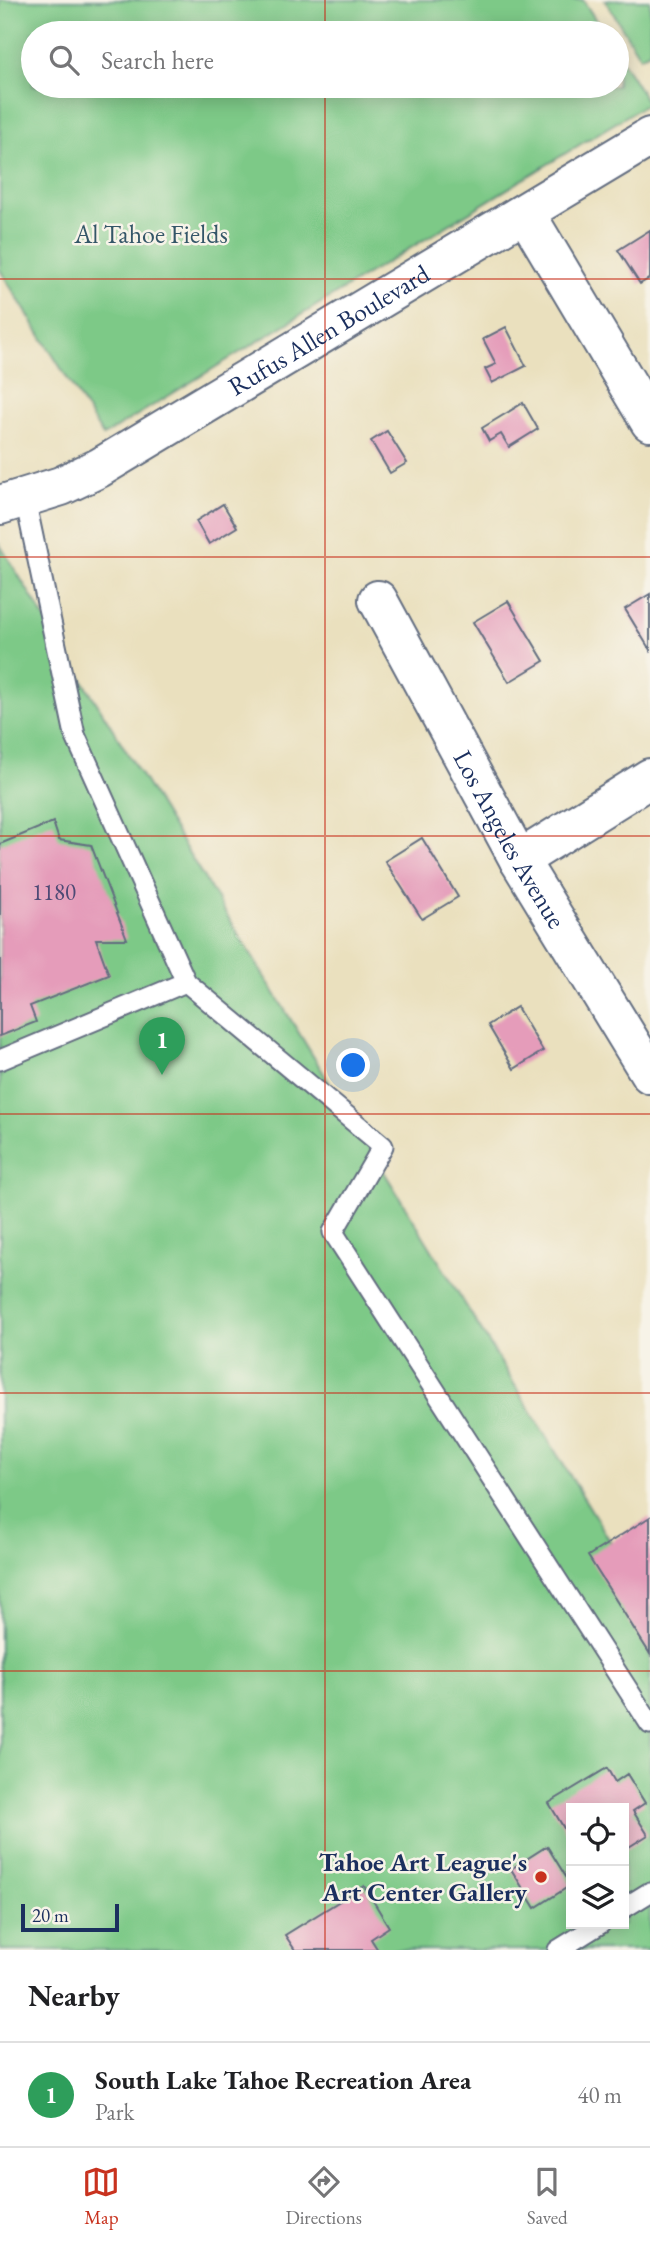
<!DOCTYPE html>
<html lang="en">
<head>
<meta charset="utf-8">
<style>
  :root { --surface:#fff; --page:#f2f2f2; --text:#202124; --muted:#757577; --line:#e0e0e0; --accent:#c8321e }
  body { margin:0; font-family:"EB Garamond",serif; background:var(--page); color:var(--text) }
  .controls { position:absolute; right:21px; bottom:21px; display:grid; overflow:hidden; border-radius:0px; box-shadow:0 4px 18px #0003 }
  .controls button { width:63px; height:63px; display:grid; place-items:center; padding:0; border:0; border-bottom:2px solid var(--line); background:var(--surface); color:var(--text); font:35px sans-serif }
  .scale { position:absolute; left:21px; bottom:18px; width:98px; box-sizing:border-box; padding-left:7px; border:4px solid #1b2f5e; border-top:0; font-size:19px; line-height:24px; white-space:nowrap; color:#1b2f5e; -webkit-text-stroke:5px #f7f3e8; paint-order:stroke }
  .you { position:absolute; left:354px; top:1066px; width:24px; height:24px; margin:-18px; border:5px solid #fff; border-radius:50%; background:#1a73e8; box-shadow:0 0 0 10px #1a73e833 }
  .badge { display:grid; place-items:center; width:46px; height:46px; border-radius:50%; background:var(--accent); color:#fff; font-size:23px; font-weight:700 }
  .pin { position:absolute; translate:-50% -58px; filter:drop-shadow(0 2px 4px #0008) }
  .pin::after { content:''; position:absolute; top:37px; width:24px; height:21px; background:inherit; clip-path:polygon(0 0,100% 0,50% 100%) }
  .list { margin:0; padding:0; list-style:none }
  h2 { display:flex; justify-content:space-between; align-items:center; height:91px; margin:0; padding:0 28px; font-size:30px }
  h2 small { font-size:23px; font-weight:400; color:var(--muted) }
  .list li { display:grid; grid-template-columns:46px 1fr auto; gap:21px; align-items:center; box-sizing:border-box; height:105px; padding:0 28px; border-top:2px solid var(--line) }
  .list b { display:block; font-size:26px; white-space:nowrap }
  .list p { margin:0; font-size:23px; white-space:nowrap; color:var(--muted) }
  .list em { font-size:23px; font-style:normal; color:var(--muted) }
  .icon { flex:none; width:38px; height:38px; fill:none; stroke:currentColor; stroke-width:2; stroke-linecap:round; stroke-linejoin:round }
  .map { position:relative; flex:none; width:650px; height:1950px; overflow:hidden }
  .search { position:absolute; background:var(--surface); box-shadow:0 4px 18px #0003; left:21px; right:21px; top:21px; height:77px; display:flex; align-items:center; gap:18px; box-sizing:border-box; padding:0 24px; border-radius:38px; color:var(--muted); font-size:26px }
  .sheet { height:196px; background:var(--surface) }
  nav { display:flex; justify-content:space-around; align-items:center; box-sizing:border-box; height:98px; border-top:2px solid var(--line); background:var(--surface); font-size:19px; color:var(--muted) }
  nav a { display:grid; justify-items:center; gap:4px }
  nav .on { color:var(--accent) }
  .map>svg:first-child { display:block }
  .green { fill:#7dc987; stroke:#4c7c72; stroke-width:2; fill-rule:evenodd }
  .building { fill:#e59cba }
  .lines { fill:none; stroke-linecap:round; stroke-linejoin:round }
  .service-casing { stroke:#636d80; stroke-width:23 }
  .minor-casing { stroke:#636d80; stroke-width:42 }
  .tertiary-casing { stroke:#636d80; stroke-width:42 }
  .service { stroke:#fff; stroke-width:19 }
  .minor { stroke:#fff; stroke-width:38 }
  .tertiary { stroke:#fff; stroke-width:38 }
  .grid { fill:none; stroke:#c8321e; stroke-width:2; stroke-opacity:0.55 }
  .poi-dot { fill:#c8321e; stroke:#f7f3e8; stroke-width:2.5 }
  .labels { text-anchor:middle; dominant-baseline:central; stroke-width:5; stroke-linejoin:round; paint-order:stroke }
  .number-label { font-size:23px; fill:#4e4a75 }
  .park-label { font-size:26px; fill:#345668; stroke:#f7f3e8 }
  .street-label { font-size:26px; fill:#1b2f5e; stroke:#f7f3e8 }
  .poi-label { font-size:26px; font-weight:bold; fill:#1b2f5e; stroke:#f7f3e8; text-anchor:end }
</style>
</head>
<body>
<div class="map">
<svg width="650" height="1950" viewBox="0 0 650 1950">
  <rect width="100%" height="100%" fill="#f7f3e8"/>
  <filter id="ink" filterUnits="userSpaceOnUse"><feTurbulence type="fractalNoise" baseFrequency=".0143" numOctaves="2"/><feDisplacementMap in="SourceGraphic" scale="14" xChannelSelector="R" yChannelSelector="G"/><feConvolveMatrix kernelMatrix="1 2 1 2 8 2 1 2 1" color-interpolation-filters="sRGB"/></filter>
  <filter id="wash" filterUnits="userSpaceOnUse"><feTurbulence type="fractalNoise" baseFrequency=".00686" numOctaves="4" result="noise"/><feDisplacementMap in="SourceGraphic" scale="28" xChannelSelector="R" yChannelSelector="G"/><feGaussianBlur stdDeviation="1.57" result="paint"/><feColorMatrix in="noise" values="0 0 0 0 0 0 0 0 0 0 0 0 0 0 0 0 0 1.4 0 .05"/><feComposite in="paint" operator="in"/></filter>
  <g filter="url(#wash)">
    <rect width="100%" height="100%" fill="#eae0be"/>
    <!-- green -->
    <g class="green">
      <polygon points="0,0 583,0 604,33 33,33 33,86 617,86 617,53 648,103 103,436 0,270"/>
      <polygon points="605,0 650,0 650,52 640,57"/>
      <path d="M0 545 650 1606V1950H0ZM571 1808H624V1924H571Z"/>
    </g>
    <g id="blocks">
      <!-- building -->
      <g class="building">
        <polygon points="650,230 650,278 640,284 618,250"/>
        <polygon points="506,327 526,366 492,383 485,369 496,364 483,339"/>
        <polygon points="523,403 538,429 509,447 501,434 489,441 482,428"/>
        <polygon points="387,431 407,463 390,473 371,441"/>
        <polygon points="223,504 237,527 209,544 196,521"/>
        <polygon points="650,594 650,650 625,609"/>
        <polygon points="508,601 544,661 509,682 473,622"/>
        <polygon points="53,822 59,840 91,845 127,939 96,939 109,975 30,1006 36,1022 0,1036 0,844"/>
        <polygon points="422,838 458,897 422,919 385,861"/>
        <polygon points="517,1007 543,1051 514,1069 488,1025"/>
        <polygon points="650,1517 650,1654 588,1556"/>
        <polygon points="607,1768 615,1782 627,1774 645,1803 633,1811 648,1835 624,1850 624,1808 571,1808 571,1840 549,1803"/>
        <polygon points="547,1846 571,1885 535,1908 511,1869"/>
        <polygon points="364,1886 389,1927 371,1939 378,1950 295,1950 285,1935"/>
      </g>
    </g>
  </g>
  <g filter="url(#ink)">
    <use href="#blocks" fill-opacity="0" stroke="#636d80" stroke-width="2"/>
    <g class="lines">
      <!-- service casing -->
      <g class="service-casing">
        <g id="service">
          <polyline points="186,982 383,1146 333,1232 650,1724"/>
          <polyline points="0,1060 186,982 75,735 25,499"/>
          <polyline points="624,1908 650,1892"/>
          <polyline points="558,1950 600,1924"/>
        </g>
      </g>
      <!-- minor casing -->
      <g class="minor-casing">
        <g id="minor">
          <polyline points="526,214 650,422"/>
          <path id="s1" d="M378 600 519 860 650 1074"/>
          <polyline points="519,860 650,778"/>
        </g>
      </g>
      <!-- tertiary casing -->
      <g class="tertiary-casing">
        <g id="tertiary">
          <path id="s2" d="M0 505 61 486 99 468 650 137"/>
        </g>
      </g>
      <!-- service -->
      <use href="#service" class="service"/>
      <!-- minor -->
      <use href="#minor" class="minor"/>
      <!-- tertiary -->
      <use href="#tertiary" class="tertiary"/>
    </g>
  </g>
  <!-- grid -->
  <path class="grid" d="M325 0V33M325 86V1950M0 279H650M0 557H650M0 836H650M0 1114H650M0 1393H650M0 1671H650"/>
  <!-- markers -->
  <circle class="poi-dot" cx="541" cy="1877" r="7"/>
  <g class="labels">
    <!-- number labels -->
    <g class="number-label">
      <text x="54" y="892">1180</text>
    </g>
    <!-- park labels -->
    <g class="park-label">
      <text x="151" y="234">Al Tahoe Fields</text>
    </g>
    <!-- street labels -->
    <g class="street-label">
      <text stroke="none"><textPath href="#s2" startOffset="374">Rufus Allen Boulevard</textPath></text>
      <text stroke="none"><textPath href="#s1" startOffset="273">Los Angeles Avenue</textPath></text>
    </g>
    <!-- poi labels -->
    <g class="poi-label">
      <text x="527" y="1862">Tahoe Art League's<tspan x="527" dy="30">Art Center Gallery</tspan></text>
    </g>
  </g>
</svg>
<div class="controls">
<button><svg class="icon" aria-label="locate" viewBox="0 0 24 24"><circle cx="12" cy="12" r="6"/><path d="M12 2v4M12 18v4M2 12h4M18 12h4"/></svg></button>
<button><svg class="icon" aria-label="layers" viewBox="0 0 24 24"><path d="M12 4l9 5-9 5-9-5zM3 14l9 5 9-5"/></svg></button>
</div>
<div class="scale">20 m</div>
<div class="you"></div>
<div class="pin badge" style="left:162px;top:1075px;background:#2e9e5b">1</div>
<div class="search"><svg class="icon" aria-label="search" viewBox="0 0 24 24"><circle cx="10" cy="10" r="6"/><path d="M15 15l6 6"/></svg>Search here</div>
</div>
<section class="sheet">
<h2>Nearby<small></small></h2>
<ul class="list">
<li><span class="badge" style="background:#2e9e5b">1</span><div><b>South Lake Tahoe Recreation Area</b><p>Park</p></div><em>40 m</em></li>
</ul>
</section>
<nav>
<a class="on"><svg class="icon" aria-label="map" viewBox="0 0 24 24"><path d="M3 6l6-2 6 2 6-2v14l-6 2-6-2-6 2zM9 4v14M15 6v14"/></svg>Map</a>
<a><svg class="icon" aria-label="directions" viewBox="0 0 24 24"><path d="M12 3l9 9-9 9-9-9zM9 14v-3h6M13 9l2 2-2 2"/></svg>Directions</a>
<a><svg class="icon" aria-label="saved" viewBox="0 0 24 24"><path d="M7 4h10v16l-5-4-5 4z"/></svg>Saved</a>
</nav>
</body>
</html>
